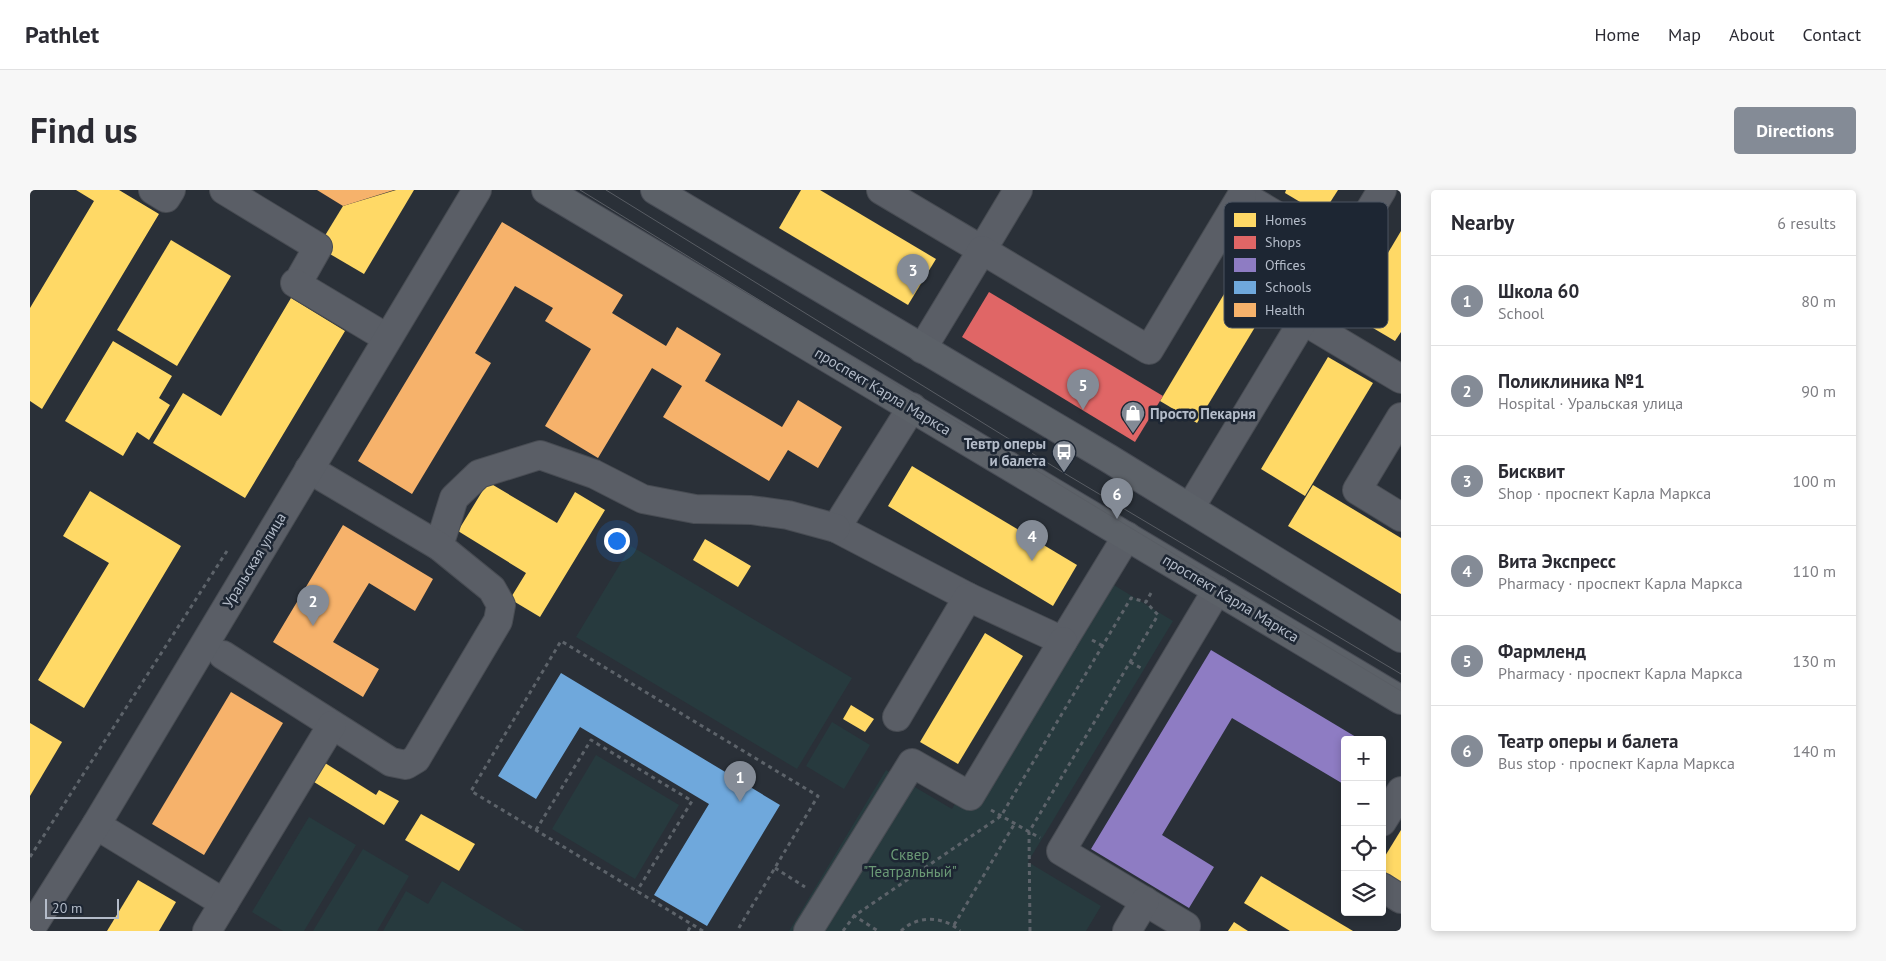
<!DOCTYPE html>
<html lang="en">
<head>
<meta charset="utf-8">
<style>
  :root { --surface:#fff; --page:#f7f7f7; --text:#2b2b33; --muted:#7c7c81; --line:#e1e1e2; --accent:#848b96 }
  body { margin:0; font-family:"PT Sans",sans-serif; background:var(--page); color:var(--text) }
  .controls { position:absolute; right:15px; bottom:15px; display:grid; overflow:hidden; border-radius:5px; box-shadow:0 2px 8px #0003 }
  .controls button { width:45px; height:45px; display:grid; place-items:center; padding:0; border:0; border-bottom:1px solid var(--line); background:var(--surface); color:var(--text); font:25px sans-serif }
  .scale { position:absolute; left:15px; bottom:12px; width:74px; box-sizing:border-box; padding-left:5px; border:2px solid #b4bcc9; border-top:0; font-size:14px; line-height:18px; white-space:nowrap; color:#b4bcc9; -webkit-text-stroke:4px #1d2633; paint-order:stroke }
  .you { position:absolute; left:586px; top:350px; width:18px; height:18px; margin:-12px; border:4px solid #fff; border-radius:50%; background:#1a73e8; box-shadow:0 0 0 8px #1a73e833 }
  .badge { display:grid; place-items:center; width:32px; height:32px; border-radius:50%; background:var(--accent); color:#fff; font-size:16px; font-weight:700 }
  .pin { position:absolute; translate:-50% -41px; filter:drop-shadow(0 1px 2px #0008) }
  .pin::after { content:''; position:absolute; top:26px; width:18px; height:15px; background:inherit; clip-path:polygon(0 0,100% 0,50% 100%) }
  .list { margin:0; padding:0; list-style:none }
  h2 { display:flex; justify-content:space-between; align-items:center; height:65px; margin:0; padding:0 20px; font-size:21px }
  h2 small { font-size:16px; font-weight:400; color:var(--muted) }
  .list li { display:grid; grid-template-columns:32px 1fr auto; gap:15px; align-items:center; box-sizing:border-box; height:90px; padding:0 20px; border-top:1px solid var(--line) }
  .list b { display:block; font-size:19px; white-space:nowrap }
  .list p { margin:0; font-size:16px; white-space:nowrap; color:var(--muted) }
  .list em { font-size:16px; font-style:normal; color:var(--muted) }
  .icon { flex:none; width:28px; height:28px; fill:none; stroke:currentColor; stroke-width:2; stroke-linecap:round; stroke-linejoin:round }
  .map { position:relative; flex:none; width:1371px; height:741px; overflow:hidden; border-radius:5px }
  header { display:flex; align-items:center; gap:30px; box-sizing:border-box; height:70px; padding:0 25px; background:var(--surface); border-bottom:1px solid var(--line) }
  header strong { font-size:24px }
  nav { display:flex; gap:28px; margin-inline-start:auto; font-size:18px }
  .intro { display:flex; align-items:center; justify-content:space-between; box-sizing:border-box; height:120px; padding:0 30px }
  h1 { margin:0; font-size:35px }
  .button { padding:12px 22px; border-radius:5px; background:var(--accent); color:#fff; font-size:18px; font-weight:700 }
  main { display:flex; gap:30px; padding:0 30px }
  aside { flex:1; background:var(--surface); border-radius:5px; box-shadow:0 2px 8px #0003 }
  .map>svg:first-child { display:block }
  .green { fill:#273a3e }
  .homes { fill:#ffd966 }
  .shops { fill:#e06666 }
  .offices { fill:#8e7cc3 }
  .schools { fill:#6fa8dc }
  .health { fill:#f6b26b }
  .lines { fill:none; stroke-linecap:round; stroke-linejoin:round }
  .minor-casing { stroke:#484c53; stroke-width:30 }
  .major-casing { stroke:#484c55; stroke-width:30 }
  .path { stroke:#5d636a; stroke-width:3; stroke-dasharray:4 4; stroke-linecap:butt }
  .minor { stroke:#5a5e66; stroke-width:28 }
  .major { stroke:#5c6168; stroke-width:28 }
  .tram { stroke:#595d64; stroke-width:1 }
  .labels { text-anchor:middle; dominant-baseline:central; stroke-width:5; stroke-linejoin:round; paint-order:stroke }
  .street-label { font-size:15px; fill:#b4bcc9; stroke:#1d2633 }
  .poi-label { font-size:15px; font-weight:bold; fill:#b4bcc9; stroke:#1d2633; text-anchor:start }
  .park-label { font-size:15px; fill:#6b9a76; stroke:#1d2633 }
  .key { fill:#1d2633; stroke:#4a5360; stroke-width:1 }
  .key-label { font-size:14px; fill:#b4bcc9 }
</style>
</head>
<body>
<header>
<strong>Pathlet</strong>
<nav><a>Home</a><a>Map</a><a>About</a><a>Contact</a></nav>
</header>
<div class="intro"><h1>Find us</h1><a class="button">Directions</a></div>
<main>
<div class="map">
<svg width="1371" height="741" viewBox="0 0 1371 741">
  <rect width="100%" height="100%" fill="#2a3038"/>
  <!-- green -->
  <g class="green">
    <polygon points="601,356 822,488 767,579 546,447"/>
    <polygon points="1064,383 1143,431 998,672 1071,716 1056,741 759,741 856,580 922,619"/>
    <polygon points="802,532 840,555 814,599 776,576"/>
    <polygon points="566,565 649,615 605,689 522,639"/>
    <polygon points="279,627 326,655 274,741 253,741 222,722"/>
    <polygon points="333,659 379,686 347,741 283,741"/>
    <polygon points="412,691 495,741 353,741 376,701 398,714"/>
  </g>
  <!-- homes -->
  <g class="homes">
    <polygon points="46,0 89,0 129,24 12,219 0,211 0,118 64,11"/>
    <polygon points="366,0 384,0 334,84 288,57 313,16"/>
    <polygon points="771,0 790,0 906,69 878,115 749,38"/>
    <polygon points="1256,0 1308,0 1292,25 1255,3"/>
    <polygon points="1233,39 1271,61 1167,233 1130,211"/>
    <polygon points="1371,41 1371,142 1365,151 1321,125"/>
    <polygon points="141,50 201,86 147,176 87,140"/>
    <polygon points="261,108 315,141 215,308 123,253 153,203 191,226"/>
    <polygon points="83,151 142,186 129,208 140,215 119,250 107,242 93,266 35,231"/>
    <polygon points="1298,167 1343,193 1275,306 1231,279"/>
    <polygon points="882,276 1047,375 1023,416 858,316"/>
    <polygon points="458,292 527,333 545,302 575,320 510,427 480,409 496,383 428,341"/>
    <polygon points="1283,295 1371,348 1371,404 1258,336"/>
    <polygon points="60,301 151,356 54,518 8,490 79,373 33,346"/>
    <polygon points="675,349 721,376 708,397 663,370"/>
    <polygon points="955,443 993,466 928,574 890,552"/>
    <polygon points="821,515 844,529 835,542 813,529"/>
    <polygon points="0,533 32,552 0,606"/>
    <polygon points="295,573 346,605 349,600 369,611 354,635 284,592"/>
    <polygon points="391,624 445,654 429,681 375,650"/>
    <polygon points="1371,640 1371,697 1352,686 1352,671"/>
    <polygon points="1231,686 1323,741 1260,741 1214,713"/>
    <polygon points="108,690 146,712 129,741 77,741"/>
    <polygon points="1204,732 1218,741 1198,741"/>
  </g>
  <!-- shops -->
  <polygon class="shops" points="959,102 1133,206 1105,252 932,147"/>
  <!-- offices -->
  <polygon class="offices" points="1181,460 1331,550 1315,550 1315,595 1202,528 1132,645 1184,677 1159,718 1061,659"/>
  <!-- schools -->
  <polygon class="schools" points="531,483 750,615 677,736 624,705 679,614 550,537 506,609 468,586"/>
  <!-- health -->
  <g class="health">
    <polygon points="287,0 364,0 313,16"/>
    <polygon points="472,32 593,105 582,123 636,156 647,137 691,164 675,191 752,237 768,210 812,237 788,278 758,260 739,291 633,227 652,196 622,178 568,268 515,236 561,159 515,131 523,118 485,96 445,163 461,173 382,304 328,271"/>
    <polygon points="313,335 403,389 385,421 339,393 303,452 349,479 333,507 243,452"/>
    <polygon points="201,502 253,533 174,665 122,634"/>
  </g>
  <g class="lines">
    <!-- minor casing -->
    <g class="minor-casing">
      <g id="minor">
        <polyline points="123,0 136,8 141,0"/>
        <polyline points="194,0 288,57 271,87"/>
        <polyline points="851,0 952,60 988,0"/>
        <polyline points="1215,0 1212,5 1313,65"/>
        <polyline points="265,93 357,148"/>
        <polyline points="1274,131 1371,189"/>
        <polyline points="892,159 952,60 1119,160 1212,5"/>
        <polyline points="882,217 806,338 938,407"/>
        <polyline points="1371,227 1327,300 1371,327"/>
        <polyline points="1160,318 1352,0"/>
        <polyline points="409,356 424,308 449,284 510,265 564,284 613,309 665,319 721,320 758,325 806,338"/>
        <polyline points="193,465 361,572 376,575 386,569 468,431 471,415 462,399 409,356 279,279"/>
        <polyline points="867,527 938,407 1033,451 1097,346"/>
        <polyline points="1352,632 1371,601"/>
        <polyline points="66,635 194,713"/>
        <polyline points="1352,697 1371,709"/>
        <polyline points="1156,736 1031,661 1187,400"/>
        <polyline points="0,740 66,635 447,0"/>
        <polyline points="177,741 302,535"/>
        <polyline points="778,741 882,573 940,606 1033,451"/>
        <polyline points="1097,741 1115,711"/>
      </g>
    </g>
    <!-- major casing -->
    <g class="major-casing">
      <g id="major">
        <polyline points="516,0 1371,510"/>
        <polyline points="625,0 1078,268 1371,448"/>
      </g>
    </g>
    <!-- path -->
    <g class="path">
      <polyline points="1062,450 1073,456"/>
      <polyline points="1100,472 1111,478"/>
      <polyline points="961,620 1010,648"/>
      <polyline points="506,640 561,550 662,611 607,701"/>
      <polyline points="0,667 197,361"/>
      <polyline points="745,678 775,697"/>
      <polyline points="823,725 848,741"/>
      <polyline points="924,735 985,633"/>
      <polyline points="658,741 662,734"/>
      <polyline points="673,741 441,601 531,451 788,606 707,741"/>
      <polyline points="813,741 824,726 971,626 1101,408 1116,412 1121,403"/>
      <path d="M871 741C887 725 914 726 930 741"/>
      <polyline points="1000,741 999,642 1128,425 1116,412"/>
    </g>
    <!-- minor -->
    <use href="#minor" class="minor"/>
    <!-- major -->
    <use href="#major" class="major"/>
    <!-- tram -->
    <g class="tram">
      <polyline points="550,0 1053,309 1371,501"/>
      <polyline points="576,0 1034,283 1371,484"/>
    </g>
  </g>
  <!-- icons -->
  <defs>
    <g id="shop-pin" transform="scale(1.25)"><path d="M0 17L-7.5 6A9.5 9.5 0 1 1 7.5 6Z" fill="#848b96" stroke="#1d2633"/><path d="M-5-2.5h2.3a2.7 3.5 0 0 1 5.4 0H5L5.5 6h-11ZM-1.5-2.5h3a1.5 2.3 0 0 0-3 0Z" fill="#fff"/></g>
    <g id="bus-pin" transform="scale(1.25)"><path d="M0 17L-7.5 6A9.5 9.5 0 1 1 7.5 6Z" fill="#848b96" stroke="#1d2633"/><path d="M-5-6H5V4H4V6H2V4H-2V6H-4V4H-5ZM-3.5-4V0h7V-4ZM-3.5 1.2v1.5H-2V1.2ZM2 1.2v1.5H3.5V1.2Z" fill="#fff"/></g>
  </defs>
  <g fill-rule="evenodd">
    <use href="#shop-pin" x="1103" y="223"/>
    <use href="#bus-pin" x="1034" y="262"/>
  </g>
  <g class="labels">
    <!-- street labels -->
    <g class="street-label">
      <text transform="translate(853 201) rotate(31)">проспект Карла Маркса</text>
      <text transform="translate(224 370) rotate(-59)">Уральская улица</text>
      <text transform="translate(1201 408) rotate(31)">проспект Карла Маркса</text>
    </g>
    <!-- poi labels -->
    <g class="poi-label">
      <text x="1120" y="223">Просто Пекарня</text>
      <text x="1016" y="253" text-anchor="end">Тевтр оперы<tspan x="1016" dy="17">и балета</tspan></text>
    </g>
    <!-- park labels -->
    <g class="park-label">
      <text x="880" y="664">Сквер<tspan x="880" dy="17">"Театральный"</tspan></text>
    </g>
  </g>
  <!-- legend -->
  <rect x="1194" y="12" width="164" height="126" rx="8" class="key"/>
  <rect x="1204" y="23" width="22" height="14" fill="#ffd966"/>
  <rect x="1204" y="46" width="22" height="13" fill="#e06666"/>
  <rect x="1204" y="68" width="22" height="14" fill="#8e7cc3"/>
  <rect x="1204" y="91" width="22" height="13" fill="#6fa8dc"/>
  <rect x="1204" y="113" width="22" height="14" fill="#f6b26b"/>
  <g class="key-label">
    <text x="1235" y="35">Homes</text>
    <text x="1235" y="57">Shops</text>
    <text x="1235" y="80">Offices</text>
    <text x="1235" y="102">Schools</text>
    <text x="1235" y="125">Health</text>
  </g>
</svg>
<div class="controls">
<button>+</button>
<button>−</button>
<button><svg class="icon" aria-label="locate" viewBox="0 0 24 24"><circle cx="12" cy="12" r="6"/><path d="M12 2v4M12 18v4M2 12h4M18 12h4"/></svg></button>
<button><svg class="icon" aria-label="layers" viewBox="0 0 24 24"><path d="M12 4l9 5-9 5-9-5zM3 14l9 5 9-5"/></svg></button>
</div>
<div class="scale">20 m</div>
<div class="you"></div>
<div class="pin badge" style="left:710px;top:612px">1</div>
<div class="pin badge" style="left:283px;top:436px">2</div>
<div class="pin badge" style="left:883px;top:105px">3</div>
<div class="pin badge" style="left:1002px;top:371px">4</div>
<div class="pin badge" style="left:1053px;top:220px">5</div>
<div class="pin badge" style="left:1087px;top:329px">6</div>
</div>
<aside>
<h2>Nearby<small>6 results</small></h2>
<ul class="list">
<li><span class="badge">1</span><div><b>Школа 60</b><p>School</p></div><em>80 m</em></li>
<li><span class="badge">2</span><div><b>Поликлиника №1</b><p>Hospital · Уральская улица</p></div><em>90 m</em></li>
<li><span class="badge">3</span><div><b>Бисквит</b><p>Shop · проспект Карла Маркса</p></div><em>100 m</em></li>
<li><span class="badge">4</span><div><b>Вита Экспресс</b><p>Pharmacy · проспект Карла Маркса</p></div><em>110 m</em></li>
<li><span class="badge">5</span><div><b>Фармленд</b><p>Pharmacy · проспект Карла Маркса</p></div><em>130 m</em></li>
<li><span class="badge">6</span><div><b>Театр оперы и балета</b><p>Bus stop · проспект Карла Маркса</p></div><em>140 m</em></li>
</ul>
</aside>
</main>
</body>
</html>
